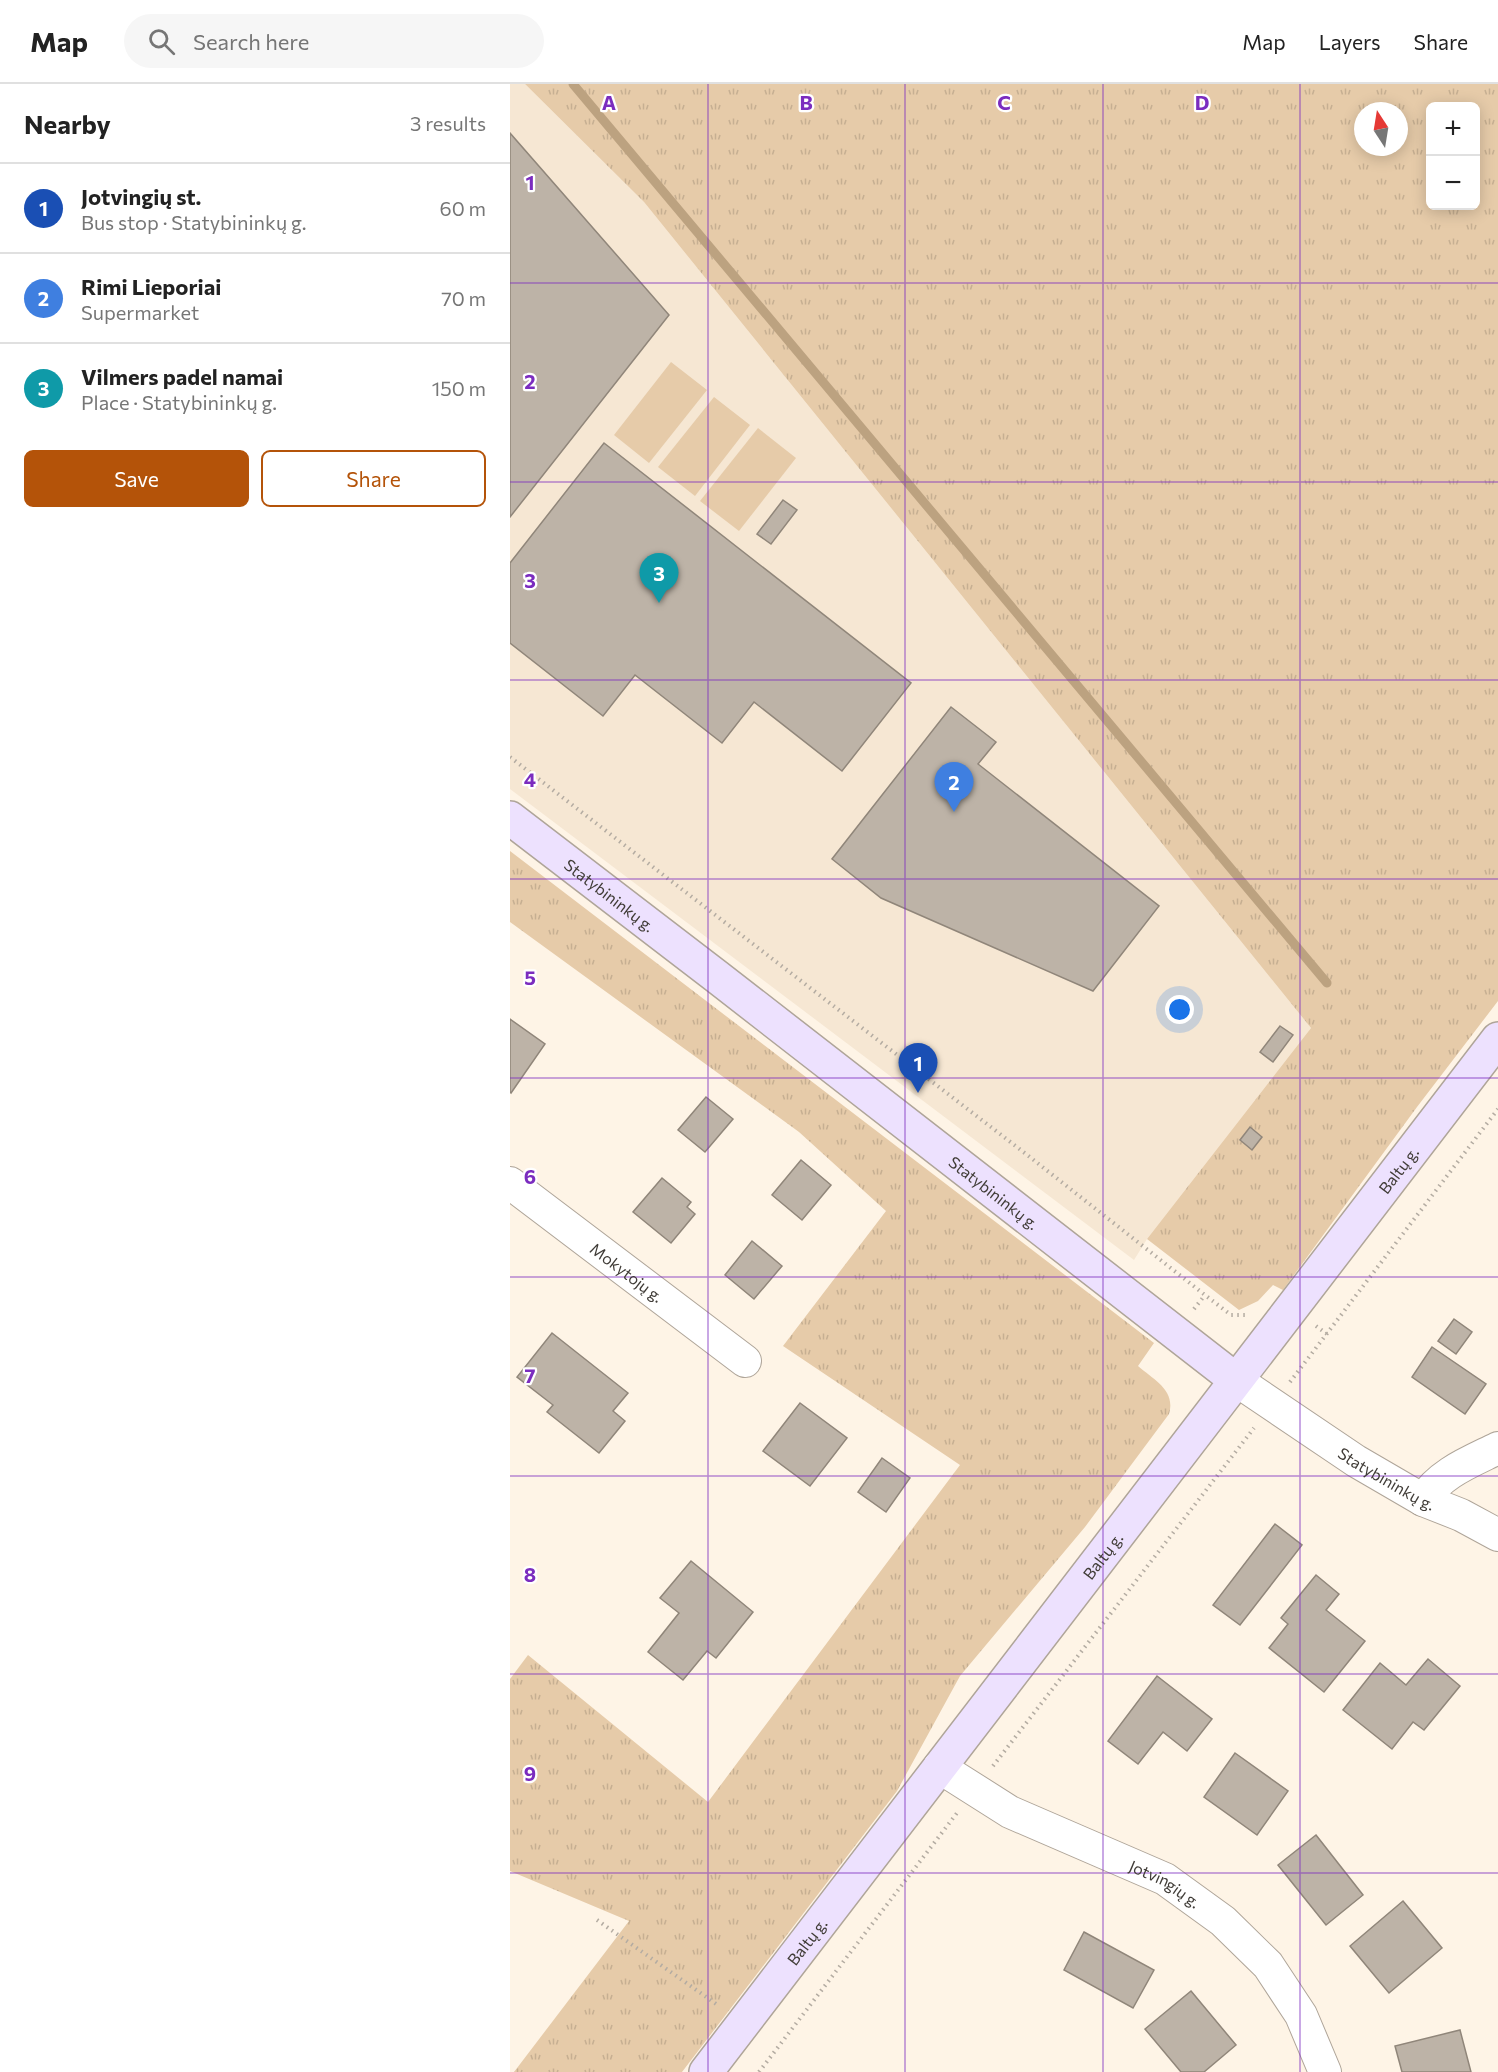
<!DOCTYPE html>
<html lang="en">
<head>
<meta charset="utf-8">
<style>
  :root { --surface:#fff; --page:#f6f6f6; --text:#222; --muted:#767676; --line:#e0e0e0; --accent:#b45309 }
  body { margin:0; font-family:Commissioner,sans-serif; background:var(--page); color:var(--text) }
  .controls { position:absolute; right:18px; top:18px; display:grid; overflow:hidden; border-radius:9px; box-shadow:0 3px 15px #0003 }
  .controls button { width:54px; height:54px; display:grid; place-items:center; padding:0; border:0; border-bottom:2px solid var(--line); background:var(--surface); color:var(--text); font:30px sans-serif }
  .compass { position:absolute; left:844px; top:18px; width:54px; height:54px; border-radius:50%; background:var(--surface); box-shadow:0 3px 15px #0003; rotate:348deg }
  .you { position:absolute; left:670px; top:926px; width:21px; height:21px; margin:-15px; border:4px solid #fff; border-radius:50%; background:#1a73e8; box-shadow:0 0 0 9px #1a73e833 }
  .badge { display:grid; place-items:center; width:39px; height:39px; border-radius:50%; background:var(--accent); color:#fff; font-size:20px; font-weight:700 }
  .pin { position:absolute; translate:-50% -50px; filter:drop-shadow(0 2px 3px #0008) }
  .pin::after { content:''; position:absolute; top:32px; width:21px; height:18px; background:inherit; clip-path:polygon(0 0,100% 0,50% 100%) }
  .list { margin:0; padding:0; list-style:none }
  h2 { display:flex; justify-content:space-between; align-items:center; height:78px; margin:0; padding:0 24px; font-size:26px }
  h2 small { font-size:20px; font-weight:400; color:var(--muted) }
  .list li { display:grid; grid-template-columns:39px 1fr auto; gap:18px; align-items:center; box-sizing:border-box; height:90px; padding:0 24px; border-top:2px solid var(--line) }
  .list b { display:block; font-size:22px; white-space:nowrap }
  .list p { margin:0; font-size:20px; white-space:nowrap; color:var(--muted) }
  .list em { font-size:20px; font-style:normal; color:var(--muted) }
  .actions { display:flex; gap:12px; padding:18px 24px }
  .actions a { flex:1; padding:14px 0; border:2px solid var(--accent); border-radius:9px; text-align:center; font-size:21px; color:var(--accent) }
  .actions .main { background:var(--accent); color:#fff }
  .icon { flex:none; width:33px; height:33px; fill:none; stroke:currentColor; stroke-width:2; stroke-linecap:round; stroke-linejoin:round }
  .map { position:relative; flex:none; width:988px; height:1988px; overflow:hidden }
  header { display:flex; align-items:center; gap:36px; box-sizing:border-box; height:84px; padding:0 30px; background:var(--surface); border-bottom:2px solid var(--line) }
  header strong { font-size:28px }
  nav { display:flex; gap:33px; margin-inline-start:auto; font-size:21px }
  .search { width:420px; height:54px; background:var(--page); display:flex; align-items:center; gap:15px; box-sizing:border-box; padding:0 21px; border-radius:33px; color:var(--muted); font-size:22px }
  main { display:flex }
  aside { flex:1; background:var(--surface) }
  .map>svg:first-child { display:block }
  .built { fill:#f6e7d3 }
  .grass { fill:url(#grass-tufts); fill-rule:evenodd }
  .pitch { fill:#e6cba9 }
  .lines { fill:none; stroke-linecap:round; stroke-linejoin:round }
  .stream { stroke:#bca280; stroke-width:9 }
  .building { fill:#bdb3a7; stroke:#90867a; stroke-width:1.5 }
  .minor-casing { stroke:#afa599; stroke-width:34 }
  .secondary-casing { stroke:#afa599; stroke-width:36 }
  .path { stroke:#b4aca2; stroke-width:4; stroke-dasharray:1.5 4.5; stroke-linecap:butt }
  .minor { stroke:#fff; stroke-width:32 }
  .secondary { stroke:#ede1fe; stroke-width:33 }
  .grid { fill:none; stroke:#7b2cbf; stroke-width:1.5; stroke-opacity:0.55 }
  .labels { text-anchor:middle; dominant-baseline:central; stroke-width:4.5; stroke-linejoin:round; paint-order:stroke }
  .street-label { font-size:16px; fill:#403c37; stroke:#fff }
  .grid-label { font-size:20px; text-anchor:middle; font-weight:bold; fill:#7b2cbf; stroke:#fff; stroke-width:4.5; stroke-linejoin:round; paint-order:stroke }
</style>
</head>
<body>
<header>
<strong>Map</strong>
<div class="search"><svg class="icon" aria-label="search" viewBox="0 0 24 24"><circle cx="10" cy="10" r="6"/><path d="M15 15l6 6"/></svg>Search here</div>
<nav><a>Map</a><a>Layers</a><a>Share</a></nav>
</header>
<main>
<aside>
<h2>Nearby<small>3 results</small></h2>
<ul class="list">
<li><span class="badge" style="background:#1a4fb4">1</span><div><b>Jotvingių st.</b><p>Bus stop · Statybininkų g.</p></div><em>60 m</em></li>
<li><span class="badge" style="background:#3f7fe0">2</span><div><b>Rimi Lieporiai</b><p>Supermarket</p></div><em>70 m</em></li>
<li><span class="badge" style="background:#0f9aa8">3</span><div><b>Vilmers padel namai</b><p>Place · Statybininkų g.</p></div><em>150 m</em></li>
</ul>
<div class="actions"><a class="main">Save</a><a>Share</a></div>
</aside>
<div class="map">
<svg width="988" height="1988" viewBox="0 0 988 1988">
  <defs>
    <pattern id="grass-tufts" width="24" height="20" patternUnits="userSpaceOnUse" patternTransform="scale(1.5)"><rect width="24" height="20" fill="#e6cba9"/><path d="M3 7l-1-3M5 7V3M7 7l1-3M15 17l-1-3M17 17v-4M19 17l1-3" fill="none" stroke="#c6af92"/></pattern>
  </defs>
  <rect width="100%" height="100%" fill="#fef4e6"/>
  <!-- built -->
  <polygon class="built" points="0,0 15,0 134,118 801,944 637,1155 624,1176 0,705"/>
  <!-- grass -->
  <g class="grass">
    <path d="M15 0H988V917L907 1023 773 1206 763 1201 748 1217 729 1226 637 1155 801 944 134 118ZM920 22H966V122H920ZM853 27H889V63H853Z"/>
    <path d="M0 767 644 1259 628 1282C644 1296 666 1306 659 1330L575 1443 450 1592 387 1707 172 1988H4L119 1837 0 1787V1595L18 1571 198 1718 450 1381 273 1262 376 1127 289 1048 0 838Z"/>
  </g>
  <!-- pitch -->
  <g class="pitch">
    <polygon points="161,278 197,306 139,379 104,351"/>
    <polygon points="204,313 240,341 185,412 148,383"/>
    <polygon points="248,344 286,374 229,447 190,417"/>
  </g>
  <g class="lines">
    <!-- stream -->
    <polyline class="stream" points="63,0 817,899"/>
  </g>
  <!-- building -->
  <g class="building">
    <polygon points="0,49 159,231 0,433"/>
    <polygon points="94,359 401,599 332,687 244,618 212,659 125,591 93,632 0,559 0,479"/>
    <polygon points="273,416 287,426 261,460 247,450"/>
    <polygon points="441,623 486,658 468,680 649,822 583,907 371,814 322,775"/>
    <polygon points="0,935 35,960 1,1009 0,1008"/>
    <polygon points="770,942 783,951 763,978 750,968"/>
    <polygon points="196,1013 223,1035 195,1068 168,1046"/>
    <polygon points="740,1043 752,1053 742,1066 730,1056"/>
    <polygon points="291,1076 321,1101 292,1136 262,1111"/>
    <polygon points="152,1094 181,1118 177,1123 185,1130 161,1159 123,1128"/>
    <polygon points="242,1157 272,1182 244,1215 215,1191"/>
    <polygon points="944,1235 962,1248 946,1270 928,1257"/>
    <polygon points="42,1249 118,1309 103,1327 115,1337 89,1369 37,1328 43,1321 7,1293"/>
    <polygon points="922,1263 976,1300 955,1330 902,1293"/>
    <polygon points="290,1319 337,1354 300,1402 253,1367"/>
    <polygon points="372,1374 400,1394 376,1428 348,1408"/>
    <polygon points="765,1440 792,1461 730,1541 703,1521"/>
    <polygon points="181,1477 243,1528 206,1574 197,1567 173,1596 138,1568 169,1529 150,1514"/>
    <polygon points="806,1491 829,1510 816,1526 855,1557 814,1608 759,1564 778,1540 771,1534"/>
    <polygon points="918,1575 950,1602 914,1646 903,1638 882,1665 833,1626 870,1579 896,1601"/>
    <polygon points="647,1592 702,1635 677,1667 653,1648 628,1680 598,1657"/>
    <polygon points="725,1669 778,1707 747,1751 694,1713"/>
    <polygon points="806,1751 853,1811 816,1841 768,1781"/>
    <polygon points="893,1817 932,1864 879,1909 840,1862"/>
    <polygon points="574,1848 644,1886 623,1924 554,1886"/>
    <polygon points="681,1907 726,1961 694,1988 671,1988 635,1945"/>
    <polygon points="950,1946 961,1988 892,1988 885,1962"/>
  </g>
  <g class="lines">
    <!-- minor casing -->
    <g class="minor-casing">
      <g id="minor">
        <path id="s1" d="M0 1099 235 1277"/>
        <path id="s2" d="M726 1296 846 1377 913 1416 951 1431 988 1451"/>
        <path d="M913 1416C930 1389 960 1378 988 1364"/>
        <path id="s3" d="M429 1683 500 1728 655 1795 713 1837 758 1881 791 1931 815 1988"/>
      </g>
    </g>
    <!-- secondary casing -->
    <g class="secondary-casing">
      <g id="secondary">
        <path id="s4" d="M0 734 206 892 726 1296"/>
        <path id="s5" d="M196 1988 988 955"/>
      </g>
    </g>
    <!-- path -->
    <g class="path">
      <polyline points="0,673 516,1070 695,1211 721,1231 736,1231"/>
      <polyline points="684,1225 695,1211"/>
      <polyline points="806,1242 817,1250"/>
      <polyline points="780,1298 988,1025"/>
      <polyline points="483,1682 744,1344"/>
      <polyline points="87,1836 209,1922"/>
      <polyline points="249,1988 447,1729"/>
    </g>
    <!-- minor -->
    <use href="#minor" class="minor"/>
    <!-- secondary -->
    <use href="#secondary" class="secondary"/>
  </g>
  <!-- grid -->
  <path class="grid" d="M198 0V1988M395 0V1988M593 0V1988M790 0V1988M0 199H988M0 398H988M0 596H988M0 795H988M0 994H988M0 1193H988M0 1392H988M0 1590H988M0 1789H988"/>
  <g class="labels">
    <!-- street labels -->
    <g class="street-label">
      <text stroke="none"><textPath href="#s4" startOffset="126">Statybininkų g.</textPath></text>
      <text stroke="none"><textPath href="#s5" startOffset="1137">Baltų g.</textPath></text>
      <text stroke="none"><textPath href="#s4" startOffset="612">Statybininkų g.</textPath></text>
      <text stroke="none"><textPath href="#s1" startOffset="147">Mokytojų g.</textPath></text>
      <text stroke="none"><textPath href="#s2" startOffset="180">Statybininkų g.</textPath></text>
      <text stroke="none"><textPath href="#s5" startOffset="651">Baltų g.</textPath></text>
      <text stroke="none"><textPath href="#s3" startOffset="255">Jotvingių g.</textPath></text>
      <text stroke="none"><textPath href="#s5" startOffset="165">Baltų g.</textPath></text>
    </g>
  </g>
  <g class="grid-label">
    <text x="99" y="26">A</text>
    <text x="296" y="26">B</text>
    <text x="494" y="26">C</text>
    <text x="692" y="26">D</text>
    <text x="20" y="106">1</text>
    <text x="20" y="305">2</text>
    <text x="20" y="504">3</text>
    <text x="20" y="703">4</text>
    <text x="20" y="901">5</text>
    <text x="20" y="1100">6</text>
    <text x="20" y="1299">7</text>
    <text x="20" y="1498">8</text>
    <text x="20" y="1697">9</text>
  </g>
</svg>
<div class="controls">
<button>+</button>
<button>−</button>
</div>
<svg class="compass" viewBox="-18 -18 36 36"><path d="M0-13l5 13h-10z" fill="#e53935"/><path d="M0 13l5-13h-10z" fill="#767676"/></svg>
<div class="you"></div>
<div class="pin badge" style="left:408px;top:1009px;background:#1a4fb4">1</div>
<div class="pin badge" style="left:444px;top:728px;background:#3f7fe0">2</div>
<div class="pin badge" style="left:149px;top:519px;background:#0f9aa8">3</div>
</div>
</main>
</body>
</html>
